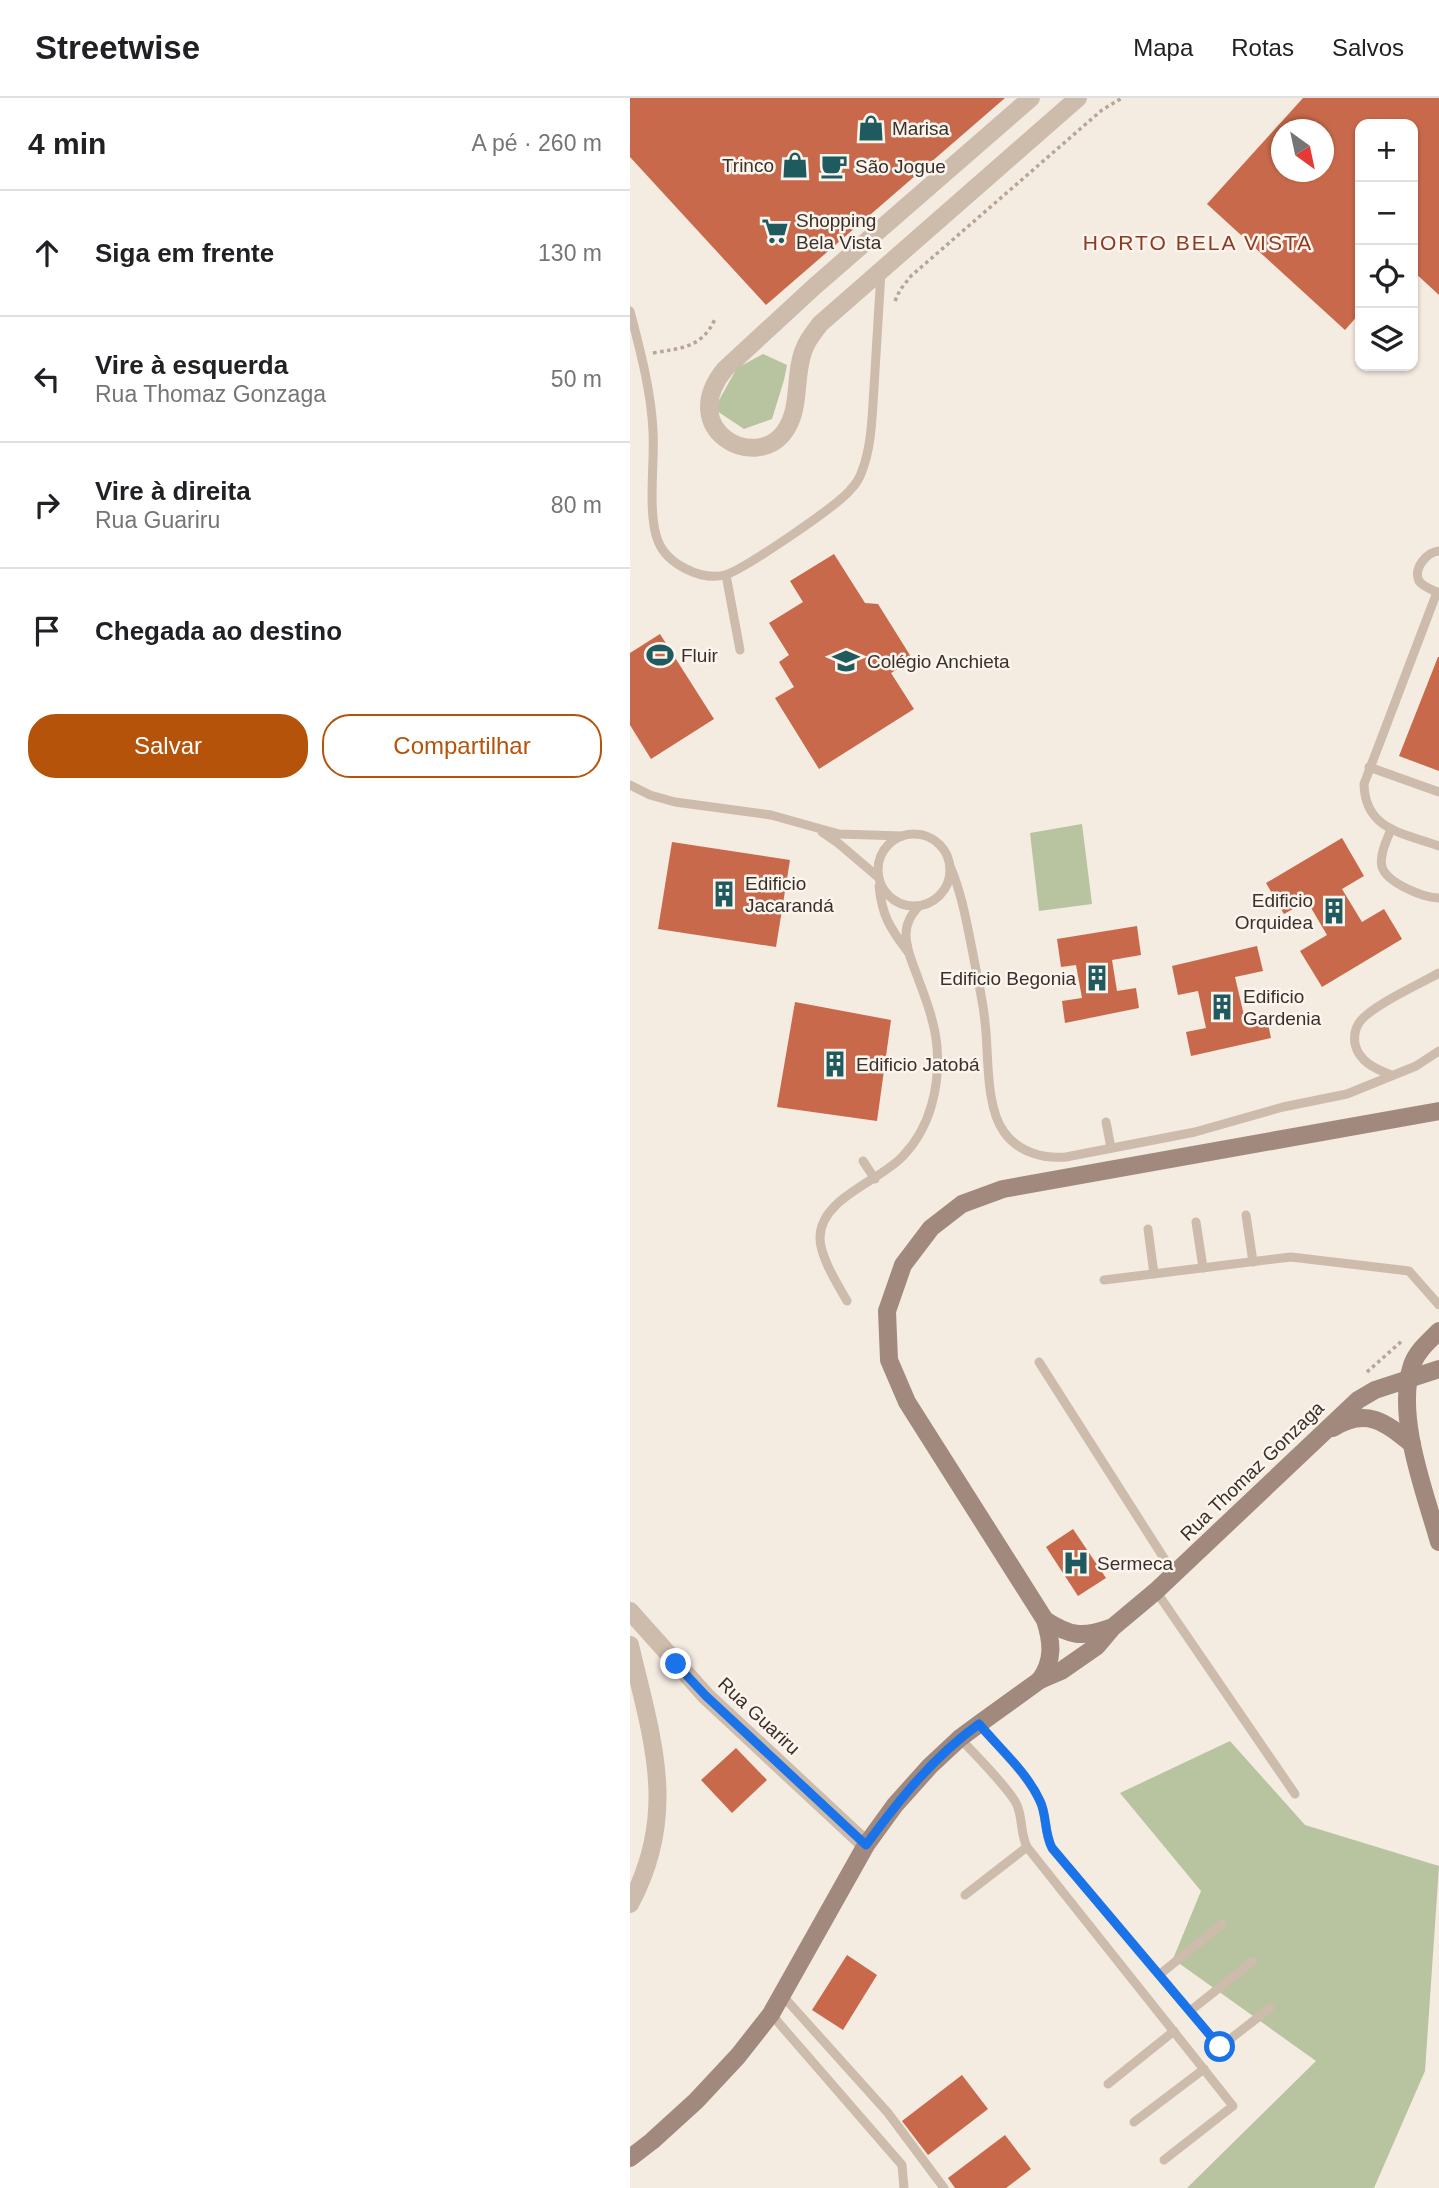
<!DOCTYPE html>
<html lang="pt">
<head>
<meta charset="utf-8">
<style>
  :root { --surface:#fff; --page:#f6f6f6; --text:#202124; --muted:#757577; --line:#e0e0e0; --accent:#b45309 }
  body { margin:0; font-family:Helvetica,sans-serif; background:var(--page); color:var(--text) }
  .controls { position:absolute; right:21px; top:21px; display:grid; overflow:hidden; border-radius:14px; box-shadow:0 2px 5px #0004 }
  .controls button { width:63px; height:63px; display:grid; place-items:center; padding:0; border:0; border-bottom:2px solid var(--line); background:var(--surface); color:var(--text); font:35px sans-serif }
  .compass { position:absolute; left:641px; top:21px; width:63px; height:63px; border-radius:50%; background:var(--surface); box-shadow:0 2px 5px #0004; rotate:147deg }
  .stop { position:absolute; width:21px; height:21px; margin:-16px; border:5px solid #1a73e8; border-radius:50%; background:#fff }
  .stop.end { background:#1a73e8; border-color:#fff; box-shadow:0 2px 7px #0008 }
  .list { margin:0; padding:0; list-style:none }
  h2 { display:flex; justify-content:space-between; align-items:center; height:91px; margin:0; padding:0 28px; font-size:30px }
  h2 small { font-size:23px; font-weight:400; color:var(--muted) }
  .list li { display:grid; grid-template-columns:46px 1fr auto; gap:21px; align-items:center; box-sizing:border-box; height:126px; padding:0 28px; border-top:2px solid var(--line) }
  .list b { display:block; font-size:26px; white-space:nowrap }
  .list p { margin:0; font-size:23px; white-space:nowrap; color:var(--muted) }
  .list em { font-size:23px; font-style:normal; color:var(--muted) }
  .actions { display:flex; gap:14px; padding:21px 28px }
  .actions a { flex:1; padding:16px 0; border:2px solid var(--accent); border-radius:28px; text-align:center; font-size:24px; color:var(--accent) }
  .actions .main { background:var(--accent); color:#fff }
  .icon { flex:none; width:38px; height:38px; fill:none; stroke:currentColor; stroke-width:2; stroke-linecap:round; stroke-linejoin:round }
  .map { position:relative; flex:none; width:809px; height:2090px; overflow:hidden }
  header { display:flex; align-items:center; gap:42px; box-sizing:border-box; height:98px; padding:0 35px; background:var(--surface); border-bottom:2px solid var(--line) }
  header strong { font-size:33px }
  nav { display:flex; gap:38px; margin-inline-start:auto; font-size:24px }
  main { display:flex }
  aside { flex:1; background:var(--surface) }
  .map>svg:first-child { display:block }
  .green { fill:#b8c4a0 }
  .building { fill:#c8694b; fill-rule:evenodd }
  .lines { fill:none; stroke-linecap:round; stroke-linejoin:round }
  .path { stroke:#b9a596; stroke-width:3.5; stroke-dasharray:3.5 3.5; stroke-linecap:butt }
  .service { stroke:#cdbbac; stroke-width:9 }
  .minor { stroke:#cdbbac; stroke-width:18 }
  .secondary { stroke:#a18a7d; stroke-width:18 }
  .route { stroke:#1a73e8; stroke-width:9 }
  .labels { text-anchor:middle; dominant-baseline:central; stroke-width:5; stroke-linejoin:round; paint-order:stroke }
  .poi-label { font-size:19px; fill:#3b302b; stroke:#fbf5ee; text-anchor:start }
  .street-label { font-size:19px; fill:#3b302b; stroke:#fbf5ee }
  .neighbourhood-label { font-size:21px; letter-spacing:2px; fill:#8c3b22; stroke:#fbf5ee }
</style>
</head>
<body>
<header>
<strong>Streetwise</strong>
<nav><a>Mapa</a><a>Rotas</a><a>Salvos</a></nav>
</header>
<main>
<aside>
<h2>4 min<small>A pé · 260 m</small></h2>
<ul class="list">
<li><svg class="icon" aria-label="ahead" viewBox="0 0 24 24"><path d="M12 20V5M6 11l6-6 6 6"/></svg><div><b>Siga em frente</b></div><em>130 m</em></li>
<li><svg class="icon" aria-label="left" viewBox="0 0 24 24"><path d="M17 20v-9H6M10 6l-5 5 5 5"/></svg><div><b>Vire à esquerda</b><p>Rua Thomaz Gonzaga</p></div><em>50 m</em></li>
<li><svg class="icon" aria-label="right" viewBox="0 0 24 24"><path d="M7 20v-9h11M14 6l5 5-5 5"/></svg><div><b>Vire à direita</b><p>Rua Guariru</p></div><em>80 m</em></li>
<li><svg class="icon" aria-label="arrive" viewBox="0 0 24 24"><path d="M6 21V4h12l-3 4 3 4H6"/></svg><div><b>Chegada ao destino</b></div></li>
</ul>
<div class="actions"><a class="main">Salvar</a><a>Compartilhar</a></div>
</aside>
<div class="map">
<svg width="809" height="2090" viewBox="0 0 809 2090">
  <rect width="100%" height="100%" fill="#f4ebe1"/>
  <!-- green -->
  <g class="green">
    <polygon points="133,256 157,267 154,282 142,321 114,331 84,311 107,270"/>
    <polygon points="452,726 462,806 409,813 400,735"/>
    <polygon points="600,1643 675,1727 809,1768 795,1973 744,2090 557,2090 686,1963 543,1861 571,1793 490,1695"/>
  </g>
  <!-- building -->
  <g class="building">
    <polygon points="0,0 375,0 136,207 0,59"/>
    <path d="M673 0H809V197L783 173V26H730V215L715 232 577 106ZM652 32H694V74H652Z"/>
    <polygon points="204,456 235,505 248,506 283,562 261,575 284,611 189,671 145,600 164,589 149,564 159,557 139,525 173,504 160,483"/>
    <polygon points="30,536 84,621 21,661 0,627 0,555"/>
    <polygon points="808,559 809,559 809,673 769,658"/>
    <polygon points="712,740 734,778 712,791 732,824 754,811 772,841 692,889 670,853 697,837 677,803 654,816 636,785"/>
    <polygon points="42,744 160,762 146,849 28,831"/>
    <polygon points="507,828 511,857 482,862 487,893 506,890 509,910 435,925 432,903 452,900 446,867 431,869 427,841"/>
    <polygon points="627,848 633,873 605,879 616,926 637,921 641,940 561,958 556,934 576,930 568,893 548,897 542,868"/>
    <polygon points="165,904 261,922 247,1023 147,1009"/>
    <polygon points="443,1431 476,1480 448,1498 416,1449"/>
    <polygon points="106,1650 137,1682 102,1715 71,1682"/>
    <polygon points="217,1857 247,1877 213,1932 182,1912"/>
    <polygon points="332,1977 358,2011 298,2057 272,2023"/>
    <polygon points="375,2037 401,2071 376,2090 325,2090 318,2080"/>
  </g>
  <g class="lines">
    <!-- path -->
    <g class="path">
      <polyline points="265,203 270,192 281,178 472,12 492,0"/>
      <path d="M23 255C51 250 72 250 85 221"/>
      <polyline points="737,1274 773,1242"/>
    </g>
    <!-- service -->
    <g class="service">
      <path d="M0 213C10 252 21 292 23 333 25 363 17 416 28 443 37 466 71 483 95 477 113 472 209 407 221 391 226 386 230 379 232 373 242 347 242 317 244 290 246 251 249 212 251 174"/>
      <path d="M809 453C797 454 783 470 789 483 793 489 803 492 809 495"/>
      <polyline points="96,477 110,552"/>
      <path d="M807 494 734 686C735 732 773 735 809 748"/>
      <polyline points="739,669 809,694"/>
      <polyline points="0,687 20,697 45,704 141,717 209,736 272,738"/>
      <path d="M761 731C757 742 749 757 752 769 757 785 794 800 809 800"/>
      <polyline points="192,734 208,745 248,779"/>
      <circle cx="284" cy="772" r="36"/>
      <path d="M320 768C332 796 337 826 343 856 347 879 353 901 355 924 359 956 355 1008 374 1034 388 1054 413 1061 436 1059L565 1034 653 1009 717 996 786 968 809 953"/>
      <path d="M249 788C252 818 260 830 278 854"/>
      <path d="M761 977C746 971 729 964 725 946 724 939 725 931 729 925 740 908 790 886 809 875"/>
      <polyline points="476,1024 481,1050"/>
      <polyline points="233,1063 245,1081"/>
      <polyline points="616,1117 623,1164"/>
      <polyline points="566,1124 573,1170"/>
      <polyline points="518,1131 524,1176"/>
      <polyline points="474,1182 661,1159 779,1173 809,1207"/>
      <path d="M217 1203C208 1187 190 1159 190 1140 190 1100 249 1084 273 1058 301 1029 310 987 307 949 305 926 297 904 289 883 284 868 276 853 276 837 276 825 281 817 289 808"/>
      <polyline points="409,1264 544,1476"/>
      <polyline points="526,1493 665,1696"/>
      <path d="M349 1626C369 1650 396 1674 410 1703 417 1717 414 1735 422 1750L590 1949 640 1910"/>
      <path d="M330 1640C343 1655 380 1691 387 1707 393 1721 390 1735 397 1749L603 2008 534 2062"/>
      <polyline points="335,1797 397,1749"/>
      <polyline points="529,1877 592,1826"/>
      <polyline points="152,1897 258,2015 314,2090"/>
      <polyline points="560,1913 623,1863"/>
      <polyline points="141,1916 272,2067 274,2090"/>
      <polyline points="478,1986 544,1933"/>
      <polyline points="504,2024 574,1971"/>
    </g>
    <!-- minor -->
    <g class="minor">
      <path d="M401 0 185 188 95 271C45 332 126 375 155 333 172 309 163 275 175 249 178 241 185 233 190 226L448 0"/>
      <polyline points="0,1513 76,1598 236,1747"/>
      <path d="M0 1547C22 1641 49 1715 0 1806"/>
    </g>
    <!-- secondary -->
    <g class="secondary">
      <path d="M809 1233C799 1243 787 1253 782 1267 765 1318 795 1394 809 1444"/>
      <path d="M703 1330C736 1309 755 1324 782 1346"/>
      <path d="M415 1522C440 1538 452 1540 480 1530"/>
      <path d="M410 1582C424 1562 422 1544 415 1522L277 1304 259 1262 257 1213 273 1167 301 1130 332 1106 373 1091 809 1013"/>
      <polyline points="0,2060 22,2043 66,2003 108,1958 141,1916 236,1747 265,1707 300,1668 330,1640 349,1626 410,1582 431,1573 467,1548 483,1529 526,1493 728,1302 745,1292 809,1271"/>
    </g>
  </g>
  <g class="lines">
    <!-- route -->
    <path class="route" d="M46 1566 76 1598 236 1747C269 1702 303 1659 349 1626 369 1650 397 1674 410 1703 417 1717 414 1735 422 1750L590 1949"/>
  </g>
  <!-- icons -->
  <defs>
    <g id="shop-bare" transform="scale(2.1)"><path d="M-5-2.5h2.3a2.7 3.5 0 0 1 5.4 0H5L5.5 6h-11ZM-1.5-2.5h3a1.5 2.3 0 0 0-3 0Z" fill="#1f5a5e" stroke="#fbf5ee" stroke-width="2.5" paint-order="stroke"/></g>
    <g id="cafe-bare" transform="scale(2.1)"><path d="M-5.5-4.5H6V0H3Q3 3.5 0 3.5H-2.5Q-5.5 3.5-5.5 0ZM3-3.2v2h1.7v-2ZM-6 4.5H4V6H-6Z" fill="#1f5a5e" stroke="#fbf5ee" stroke-width="2.5" paint-order="stroke"/></g>
    <g id="supermarket-bare" transform="scale(2.1)"><path d="M-6-5.5h2.5l.6 2H6L4.5 2H-2.5L-4.4-4H-6ZM-1.5 3.2a1.3 1.3 0 1 0 .1 0ZM3 3.2a1.3 1.3 0 1 0 .1 0Z" fill="#1f5a5e" stroke="#fbf5ee" stroke-width="2.5" paint-order="stroke"/></g>
    <g id="stadium-bare" transform="scale(2.1)"><path d="M0-5a6.5 5 0 1 0 0 10a6.5 5 0 1 0 0-10ZM-3.5-1.8h7v3.6h-7Z" fill="#1f5a5e" stroke="#fbf5ee" stroke-width="2.5" paint-order="stroke"/></g>
    <g id="school-bare" transform="scale(2.1)"><path d="M0-5L7-2L0 1L-7-2ZM-4 1L0 2.5L4 1V4Q0 6-4 4Z" fill="#1f5a5e" stroke="#fbf5ee" stroke-width="2.5" paint-order="stroke"/></g>
    <g id="building-bare" transform="scale(2.1)"><path d="M-4-6H4V6H1V3H-1V6H-4ZM-2.5-4.3h1.7v1.8h-1.7ZM.8-4.3h1.7v1.8H.8ZM-2.5-1h1.7V.8h-1.7ZM.8-1h1.7V.8H.8Z" fill="#1f5a5e" stroke="#fbf5ee" stroke-width="2.5" paint-order="stroke"/></g>
    <g id="hospital-bare" transform="scale(2.1)"><path d="M-5-5h3v3.5h4V-5h3V5h-3V1.5h-4V5h-3Z" fill="#1f5a5e" stroke="#fbf5ee" stroke-width="2.5" paint-order="stroke"/></g>
  </defs>
  <g fill-rule="evenodd">
    <use href="#shop-bare" x="241" y="30"/>
    <use href="#shop-bare" x="165" y="67"/>
    <use href="#cafe-bare" x="204" y="68"/>
    <use href="#supermarket-bare" x="145" y="133"/>
    <use href="#stadium-bare" x="30" y="557"/>
    <use href="#school-bare" x="216" y="563"/>
    <use href="#building-bare" x="94" y="796"/>
    <use href="#building-bare" x="704" y="813"/>
    <use href="#building-bare" x="467" y="880"/>
    <use href="#building-bare" x="592" y="909"/>
    <use href="#building-bare" x="205" y="966"/>
    <use href="#hospital-bare" x="446" y="1465"/>
  </g>
  <g class="labels">
    <!-- poi labels -->
    <g class="poi-label">
      <text x="262" y="30">Marisa</text>
      <text x="144" y="67" text-anchor="end">Trinco</text>
      <text x="225" y="68">São Jogue</text>
      <text x="166" y="122">Shopping<tspan x="166" dy="22">Bela Vista</tspan></text>
      <text x="51" y="557">Fluir</text>
      <text x="237" y="563">Colégio Anchieta</text>
      <text x="115" y="785">Edificio<tspan x="115" dy="22">Jacarandá</tspan></text>
      <text x="683" y="802" text-anchor="end">Edificio<tspan x="683" dy="22">Orquidea</tspan></text>
      <text x="446" y="880" text-anchor="end">Edificio Begonia</text>
      <text x="613" y="898">Edificio<tspan x="613" dy="22">Gardenia</tspan></text>
      <text x="226" y="966">Edificio Jatobá</text>
      <text x="467" y="1465">Sermeca</text>
    </g>
    <!-- street labels -->
    <g class="street-label">
      <text transform="translate(622 1373) rotate(-44)">Rua Thomaz Gonzaga</text>
      <text transform="translate(129 1618) rotate(43)">Rua Guariru</text>
    </g>
    <!-- neighbourhood labels -->
    <g class="neighbourhood-label">
      <text x="568" y="144">HORTO BELA VISTA</text>
    </g>
  </g>
</svg>
<div class="controls">
<button>+</button>
<button>−</button>
<button><svg class="icon" aria-label="locate" viewBox="0 0 24 24"><circle cx="12" cy="12" r="6"/><path d="M12 2v4M12 18v4M2 12h4M18 12h4"/></svg></button>
<button><svg class="icon" aria-label="layers" viewBox="0 0 24 24"><path d="M12 4l9 5-9 5-9-5zM3 14l9 5 9-5"/></svg></button>
</div>
<svg class="compass" viewBox="-18 -18 36 36"><path d="M0-13l5 13h-10z" fill="#e53935"/><path d="M0 13l5-13h-10z" fill="#757577"/></svg>
<div class="stop" style="left:590px;top:1949px"></div>
<div class="stop end" style="left:46px;top:1566px"></div>
</div>
</main>
</body>
</html>
